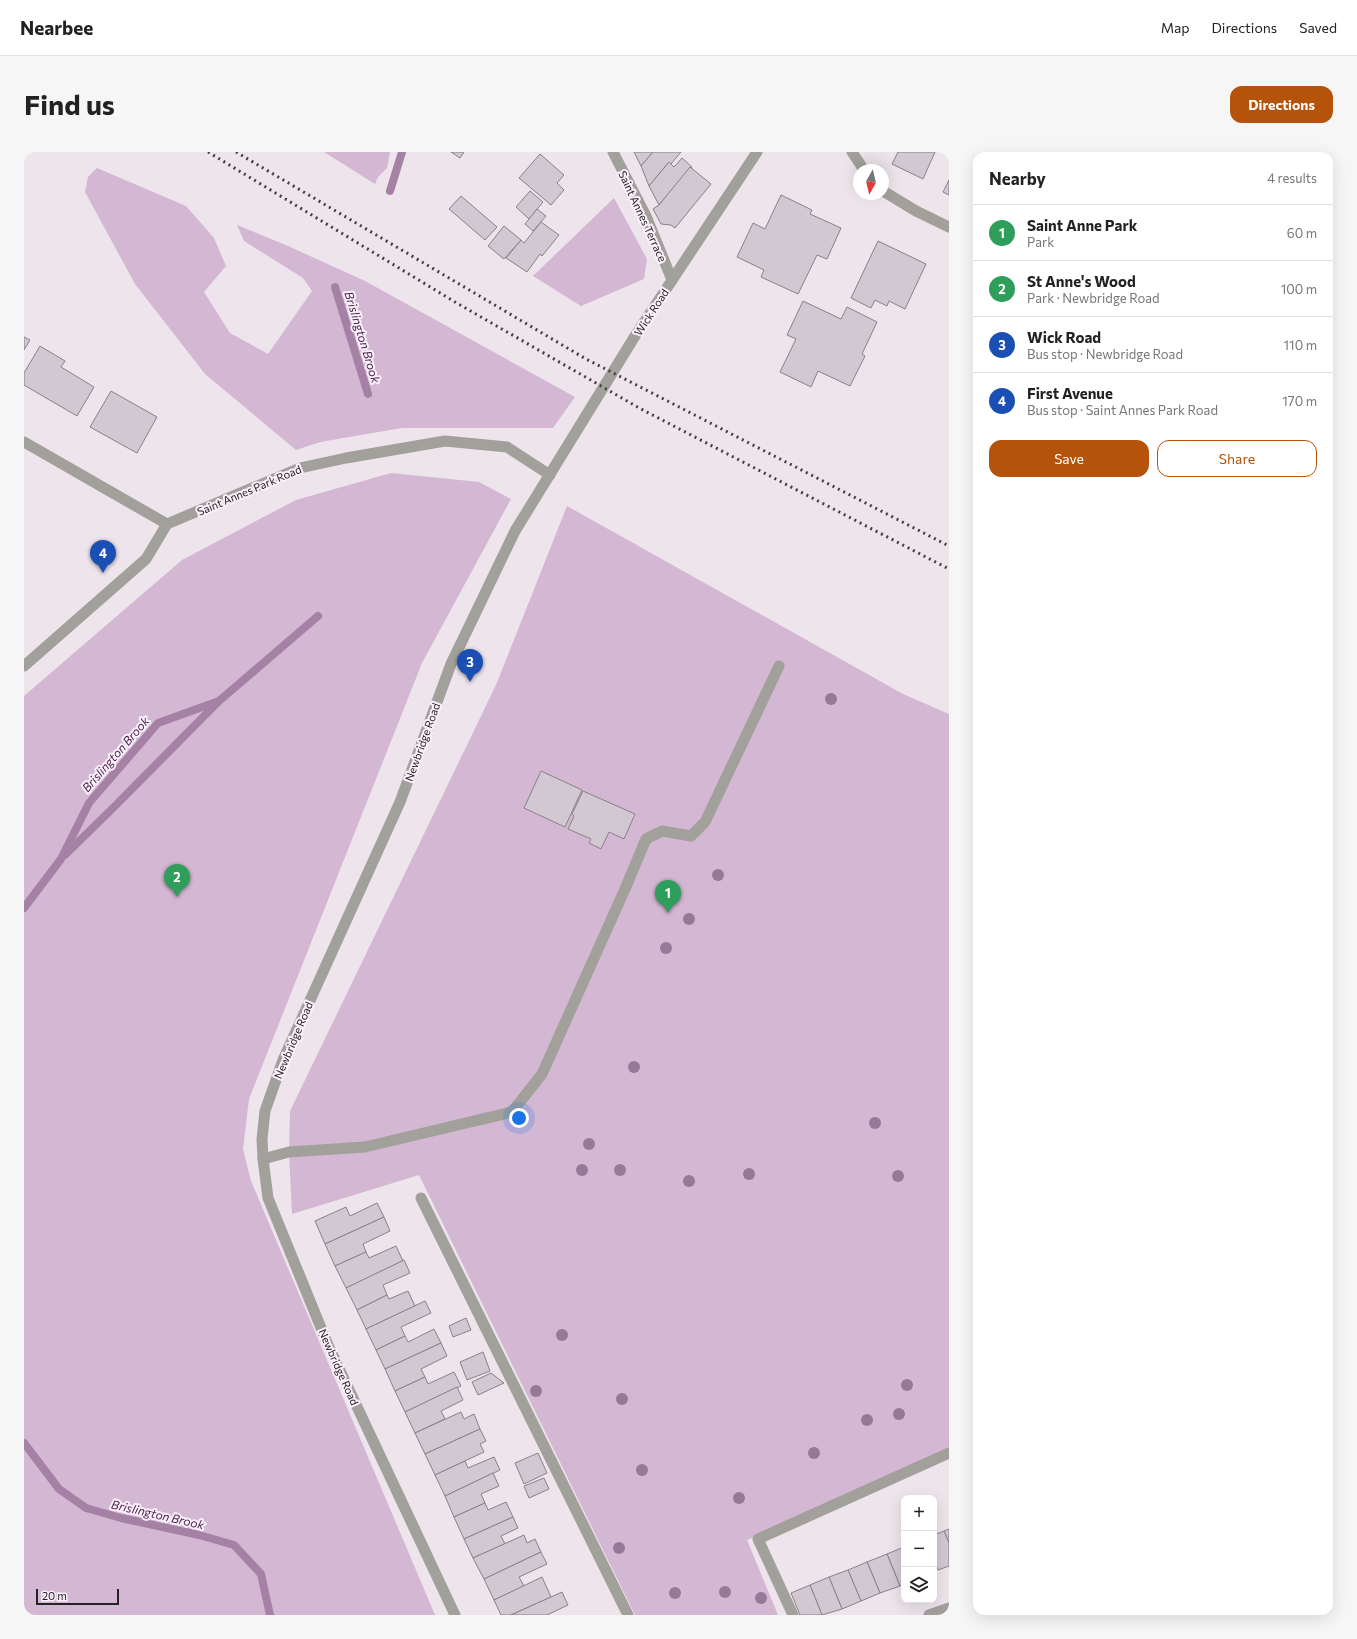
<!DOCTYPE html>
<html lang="en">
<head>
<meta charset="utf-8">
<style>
  :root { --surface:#fff; --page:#f6f6f6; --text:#222; --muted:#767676; --line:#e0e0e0; --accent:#b45309 }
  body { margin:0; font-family:Commissioner,sans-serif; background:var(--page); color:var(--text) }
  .controls { position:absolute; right:12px; bottom:12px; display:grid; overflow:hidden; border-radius:8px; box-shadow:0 4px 16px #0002 }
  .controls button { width:36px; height:36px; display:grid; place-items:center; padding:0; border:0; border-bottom:1px solid var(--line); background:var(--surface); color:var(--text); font:20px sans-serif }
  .compass { position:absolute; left:829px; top:12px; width:36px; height:36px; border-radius:50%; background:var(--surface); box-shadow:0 4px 16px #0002; rotate:188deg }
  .scale { position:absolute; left:12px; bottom:10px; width:83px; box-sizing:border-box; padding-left:4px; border:2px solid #262226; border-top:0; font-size:11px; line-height:14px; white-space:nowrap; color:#262226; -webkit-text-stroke:3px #faf1fa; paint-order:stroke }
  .you { position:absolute; left:495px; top:966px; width:14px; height:14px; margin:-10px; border:3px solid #fff; border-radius:50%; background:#1a73e8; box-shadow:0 0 0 6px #1a73e833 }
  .badge { display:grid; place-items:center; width:26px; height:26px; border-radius:50%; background:var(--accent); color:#fff; font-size:13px; font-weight:700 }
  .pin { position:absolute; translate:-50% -33px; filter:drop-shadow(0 1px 2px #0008) }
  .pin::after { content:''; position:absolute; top:21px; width:14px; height:12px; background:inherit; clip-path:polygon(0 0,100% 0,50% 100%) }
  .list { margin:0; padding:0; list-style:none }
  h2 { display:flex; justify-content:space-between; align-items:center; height:52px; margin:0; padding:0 16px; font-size:17px }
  h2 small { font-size:13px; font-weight:400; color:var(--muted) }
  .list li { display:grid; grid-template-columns:26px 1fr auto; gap:12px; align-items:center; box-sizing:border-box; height:56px; padding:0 16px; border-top:1px solid var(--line) }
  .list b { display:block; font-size:15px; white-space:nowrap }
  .list p { margin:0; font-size:13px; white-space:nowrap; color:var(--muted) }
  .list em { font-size:13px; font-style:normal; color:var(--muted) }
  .actions { display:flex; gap:8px; padding:12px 16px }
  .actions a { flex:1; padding:9px 0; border:1px solid var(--accent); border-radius:12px; text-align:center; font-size:14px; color:var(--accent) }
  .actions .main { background:var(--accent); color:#fff }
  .icon { flex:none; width:22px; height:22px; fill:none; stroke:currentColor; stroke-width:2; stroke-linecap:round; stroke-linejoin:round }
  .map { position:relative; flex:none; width:925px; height:1463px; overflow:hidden; border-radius:12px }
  header { display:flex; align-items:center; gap:24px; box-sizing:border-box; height:56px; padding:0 20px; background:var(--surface); border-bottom:1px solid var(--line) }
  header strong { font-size:19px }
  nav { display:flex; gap:22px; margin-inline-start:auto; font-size:14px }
  .intro { display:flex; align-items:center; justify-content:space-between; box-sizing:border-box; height:96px; padding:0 24px }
  h1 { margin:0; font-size:28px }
  .button { padding:10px 18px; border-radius:12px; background:var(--accent); color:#fff; font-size:14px; font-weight:700 }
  main { display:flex; gap:24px; padding:0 24px }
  aside { flex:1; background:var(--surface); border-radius:12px; box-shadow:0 4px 16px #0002 }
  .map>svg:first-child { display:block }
  .green { fill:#d3b7d3 }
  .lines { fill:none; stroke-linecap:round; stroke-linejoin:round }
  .stream { stroke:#a581a5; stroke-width:8 }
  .building { fill:#d1c8d1; stroke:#898189 }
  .service { stroke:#a2a09b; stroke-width:11 }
  .minor { stroke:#a2a09b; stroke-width:11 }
  .tertiary { stroke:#a2a09b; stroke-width:11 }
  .rail { stroke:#454045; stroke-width:3; stroke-dasharray:2 4; stroke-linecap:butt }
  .tree { fill:#967997 }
  .labels { text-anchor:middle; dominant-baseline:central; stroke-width:4; stroke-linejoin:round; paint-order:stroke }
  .street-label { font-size:11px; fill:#262226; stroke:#faf1fa }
  .water-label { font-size:12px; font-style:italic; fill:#4a1c4b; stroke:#faf1fa }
</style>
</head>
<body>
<header>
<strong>Nearbee</strong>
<nav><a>Map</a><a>Directions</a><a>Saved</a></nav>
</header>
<div class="intro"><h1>Find us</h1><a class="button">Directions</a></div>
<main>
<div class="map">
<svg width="925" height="1463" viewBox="0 0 925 1463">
  <rect width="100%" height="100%" fill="#ede4ec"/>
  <!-- green -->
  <g class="green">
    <polygon points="300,0 366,0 363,16 354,25 351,32"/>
    <polygon points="73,16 162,54 190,86 202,114 180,140 206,181 244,202 288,139 279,126 220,89 213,73 264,94 341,129 551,245 529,276 378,276 296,290 272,298 181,222 111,132 61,40 64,25"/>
    <polygon points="590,46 623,107 620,127 557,154 509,124"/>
    <polygon points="367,321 455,330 487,347 398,511 225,947 219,997 227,1029 411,1463 0,1463 0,544 158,408 272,348"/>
    <polygon points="543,354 879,542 925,562 925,1296 723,1388 754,1463 611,1463 395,1023 268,1062 265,1000 266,959 472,533"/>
  </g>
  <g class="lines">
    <!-- stream -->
    <g class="stream">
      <polyline points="366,39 378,0"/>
      <polyline points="311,135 344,242"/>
      <polyline points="41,703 91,654 193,551"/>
      <polyline points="0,756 37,707 65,651 134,571 195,549 294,464"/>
      <polyline points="0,1291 35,1337 62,1356 97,1366 175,1383 210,1393 237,1422 246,1463"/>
    </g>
  </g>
  <!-- building -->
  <g class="building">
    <polygon points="427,0 440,0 436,6"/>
    <polygon points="610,0 629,0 617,14"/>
    <polygon points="629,0 657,0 647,12 645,10 625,34 617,14"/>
    <polygon points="874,0 911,0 899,27 868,12"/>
    <polygon points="516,2 540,23 533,31 540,38 527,53 495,26"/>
    <polygon points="658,6 668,15 635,53 625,34 645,10 650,15"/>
    <polygon points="666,15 687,32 651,76 647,73 637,72 629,57 635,53"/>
    <polygon points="925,28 925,43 919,40"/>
    <polygon points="506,39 519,50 505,67 492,55"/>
    <polygon points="757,43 788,58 786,62 817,76 803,107 793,103 774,142 737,125 740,118 713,105 729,71 741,77"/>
    <polygon points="437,44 473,75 461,88 425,57"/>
    <polygon points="513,57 522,64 509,79 501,72"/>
    <polygon points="517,70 535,83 518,104 516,102 503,120 482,106 497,88 500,91"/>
    <polygon points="480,74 497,88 480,107 464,94"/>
    <polygon points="854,89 902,112 881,157 865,149 863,154 851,148 847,156 827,146"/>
    <polygon points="779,149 817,167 823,155 853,170 838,202 841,204 826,234 794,219 787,235 756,220 772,187 763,183"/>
    <polygon points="0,185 6,188 0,198"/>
    <polygon points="16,194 41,209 37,215 70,235 53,264 0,233 0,221"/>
    <polygon points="87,239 133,265 113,301 66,275"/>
    <polygon points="517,619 558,638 541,675 500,656"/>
    <polygon points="559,639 611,662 600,687 585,680 577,697 565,691 567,687 544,677 550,664 548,662"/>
    <polygon points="353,1051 360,1065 301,1092 291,1069 322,1055 326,1064"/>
    <polygon points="360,1065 366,1079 339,1092 342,1100 311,1114 301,1092"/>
    <polygon points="372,1094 379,1109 322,1136 311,1114 342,1100 345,1106"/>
    <polygon points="380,1108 386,1121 359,1133 363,1143 333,1158 322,1136"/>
    <polygon points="384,1139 391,1154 342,1177 333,1158 363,1143 365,1147"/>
    <polygon points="401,1149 407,1161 377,1175 381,1184 352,1198 342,1177"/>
    <polygon points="442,1166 447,1178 429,1185 425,1174"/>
    <polygon points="410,1177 417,1191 361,1217 352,1198 381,1184 384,1190"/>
    <polygon points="417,1191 423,1204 397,1217 401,1225 371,1239 361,1217"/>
    <polygon points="459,1200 466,1219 443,1228 436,1210"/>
    <polygon points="430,1220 437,1234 381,1260 371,1239 401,1225 404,1232"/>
    <polygon points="467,1221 480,1231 454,1243 448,1230"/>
    <polygon points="433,1235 439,1248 417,1259 421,1267 391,1281 381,1260"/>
    <polygon points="437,1260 440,1267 450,1262 456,1277 401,1302 391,1281"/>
    <polygon points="456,1277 462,1289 456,1292 460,1300 411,1323 401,1302"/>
    <polygon points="514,1301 523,1321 500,1332 491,1311"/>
    <polygon points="470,1305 476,1318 421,1344 411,1323 441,1309 444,1316"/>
    <polygon points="469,1321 475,1334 457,1342 461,1351 430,1365 421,1344"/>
    <polygon points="520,1326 525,1337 505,1346 500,1334"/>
    <polygon points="482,1350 489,1365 440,1387 430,1365 461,1351 464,1358"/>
    <polygon points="489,1365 494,1376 477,1384 481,1392 449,1406 440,1387"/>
    <polygon points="925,1377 925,1391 920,1379"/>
    <polygon points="920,1379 925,1391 925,1414 914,1418 910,1409 910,1383"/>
    <polygon points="500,1383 503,1391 511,1387 517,1400 460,1427 449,1406"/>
    <polygon points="880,1395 880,1432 876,1434 863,1402"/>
    <polygon points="517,1400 523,1412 495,1425 500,1434 470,1448 460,1427"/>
    <polygon points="863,1402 876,1434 856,1441 843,1410"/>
    <polygon points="843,1410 856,1441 837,1449 824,1418"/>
    <polygon points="824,1418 837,1449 818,1457 805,1425"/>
    <polygon points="518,1425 527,1445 487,1463 477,1463 470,1448"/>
    <polygon points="805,1425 818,1457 798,1463 786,1433"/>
    <polygon points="786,1433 798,1463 776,1463 767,1441"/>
    <polygon points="538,1440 544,1453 523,1463 487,1463"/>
  </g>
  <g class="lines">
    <!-- service -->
    <g class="service">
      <polyline points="239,1007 265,1000 341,995 488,960 518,922 601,737 622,687 638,679 667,684 681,670 755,514"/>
      <polyline points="397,1046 604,1463"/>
      <polyline points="769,1463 734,1387 925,1301"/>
    </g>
    <!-- minor -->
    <g class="minor">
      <polyline points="589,0 622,64 648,128"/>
      <polyline points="0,290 143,372"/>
      <polyline points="0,514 122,407 143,372 276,316 322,306 421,289 483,295 526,323"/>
      <polyline points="905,1463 925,1456"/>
    </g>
    <!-- tertiary -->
    <g class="tertiary">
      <polyline points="828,0 840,18"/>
      <polyline points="859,39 892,59 925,75"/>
      <polyline points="431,1463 304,1193 244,1046 239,1007 238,987 241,959 259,908 376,650 427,512 491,379 611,184 733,0"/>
    </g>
    <!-- rail -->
    <g class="rail">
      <polyline points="184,0 431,150 617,257 925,417"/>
      <polyline points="212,0 562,207 925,394"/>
    </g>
  </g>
  <!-- trees -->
  <g class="tree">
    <circle cx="807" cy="547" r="6"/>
    <circle cx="694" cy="723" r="6"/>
    <circle cx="665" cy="767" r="6"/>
    <circle cx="642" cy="796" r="6"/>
    <circle cx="610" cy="915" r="6"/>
    <circle cx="851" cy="971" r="6"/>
    <circle cx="565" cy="992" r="6"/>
    <circle cx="558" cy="1018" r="6"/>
    <circle cx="596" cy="1018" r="6"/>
    <circle cx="725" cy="1022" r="6"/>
    <circle cx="874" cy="1024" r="6"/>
    <circle cx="665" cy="1029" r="6"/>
    <circle cx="538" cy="1183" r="6"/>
    <circle cx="883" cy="1233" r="6"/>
    <circle cx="512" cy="1239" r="6"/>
    <circle cx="598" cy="1247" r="6"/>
    <circle cx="875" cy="1262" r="6"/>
    <circle cx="843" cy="1268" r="6"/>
    <circle cx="790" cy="1301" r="6"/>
    <circle cx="618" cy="1318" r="6"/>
    <circle cx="715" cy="1346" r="6"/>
    <circle cx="595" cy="1396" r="6"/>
    <circle cx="701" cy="1440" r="6"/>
    <circle cx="651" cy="1441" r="6"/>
    <circle cx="737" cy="1446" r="6"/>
  </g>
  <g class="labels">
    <!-- street labels -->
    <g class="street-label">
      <text transform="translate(619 64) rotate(65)">Saint Annes Terrace</text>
      <text transform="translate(627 160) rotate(-57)">Wick Road</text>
      <text transform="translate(225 338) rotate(-23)">Saint Annes Park Road</text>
      <text transform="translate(398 590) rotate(-70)">Newbridge Road</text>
      <text transform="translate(269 888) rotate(-67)">Newbridge Road</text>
      <text transform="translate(315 1215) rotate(66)">Newbridge Road</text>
    </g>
    <!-- water labels -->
    <g class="water-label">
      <text transform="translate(339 185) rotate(73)">Brislington Brook</text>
      <text transform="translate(91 602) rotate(-49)">Brislington Brook</text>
      <text transform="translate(134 1362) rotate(13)">Brislington Brook</text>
    </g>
  </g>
</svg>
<div class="controls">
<button>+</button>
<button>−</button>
<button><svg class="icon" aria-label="layers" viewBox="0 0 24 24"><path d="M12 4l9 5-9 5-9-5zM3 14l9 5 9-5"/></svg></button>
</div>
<svg class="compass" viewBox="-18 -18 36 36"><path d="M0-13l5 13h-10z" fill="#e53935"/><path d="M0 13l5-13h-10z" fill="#767676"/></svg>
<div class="scale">20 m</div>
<div class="you"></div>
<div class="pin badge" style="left:644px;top:761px;background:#2e9e5b">1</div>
<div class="pin badge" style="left:153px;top:745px;background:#2e9e5b">2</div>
<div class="pin badge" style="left:446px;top:530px;background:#1a4fb4">3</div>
<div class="pin badge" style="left:79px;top:421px;background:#1a4fb4">4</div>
</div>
<aside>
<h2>Nearby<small>4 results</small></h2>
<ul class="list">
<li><span class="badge" style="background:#2e9e5b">1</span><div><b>Saint Anne Park</b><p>Park</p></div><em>60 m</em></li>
<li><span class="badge" style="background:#2e9e5b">2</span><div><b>St Anne's Wood</b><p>Park · Newbridge Road</p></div><em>100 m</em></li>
<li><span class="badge" style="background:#1a4fb4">3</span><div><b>Wick Road</b><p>Bus stop · Newbridge Road</p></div><em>110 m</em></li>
<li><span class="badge" style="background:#1a4fb4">4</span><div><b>First Avenue</b><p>Bus stop · Saint Annes Park Road</p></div><em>170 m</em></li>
</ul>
<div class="actions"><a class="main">Save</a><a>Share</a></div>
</aside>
</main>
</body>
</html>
